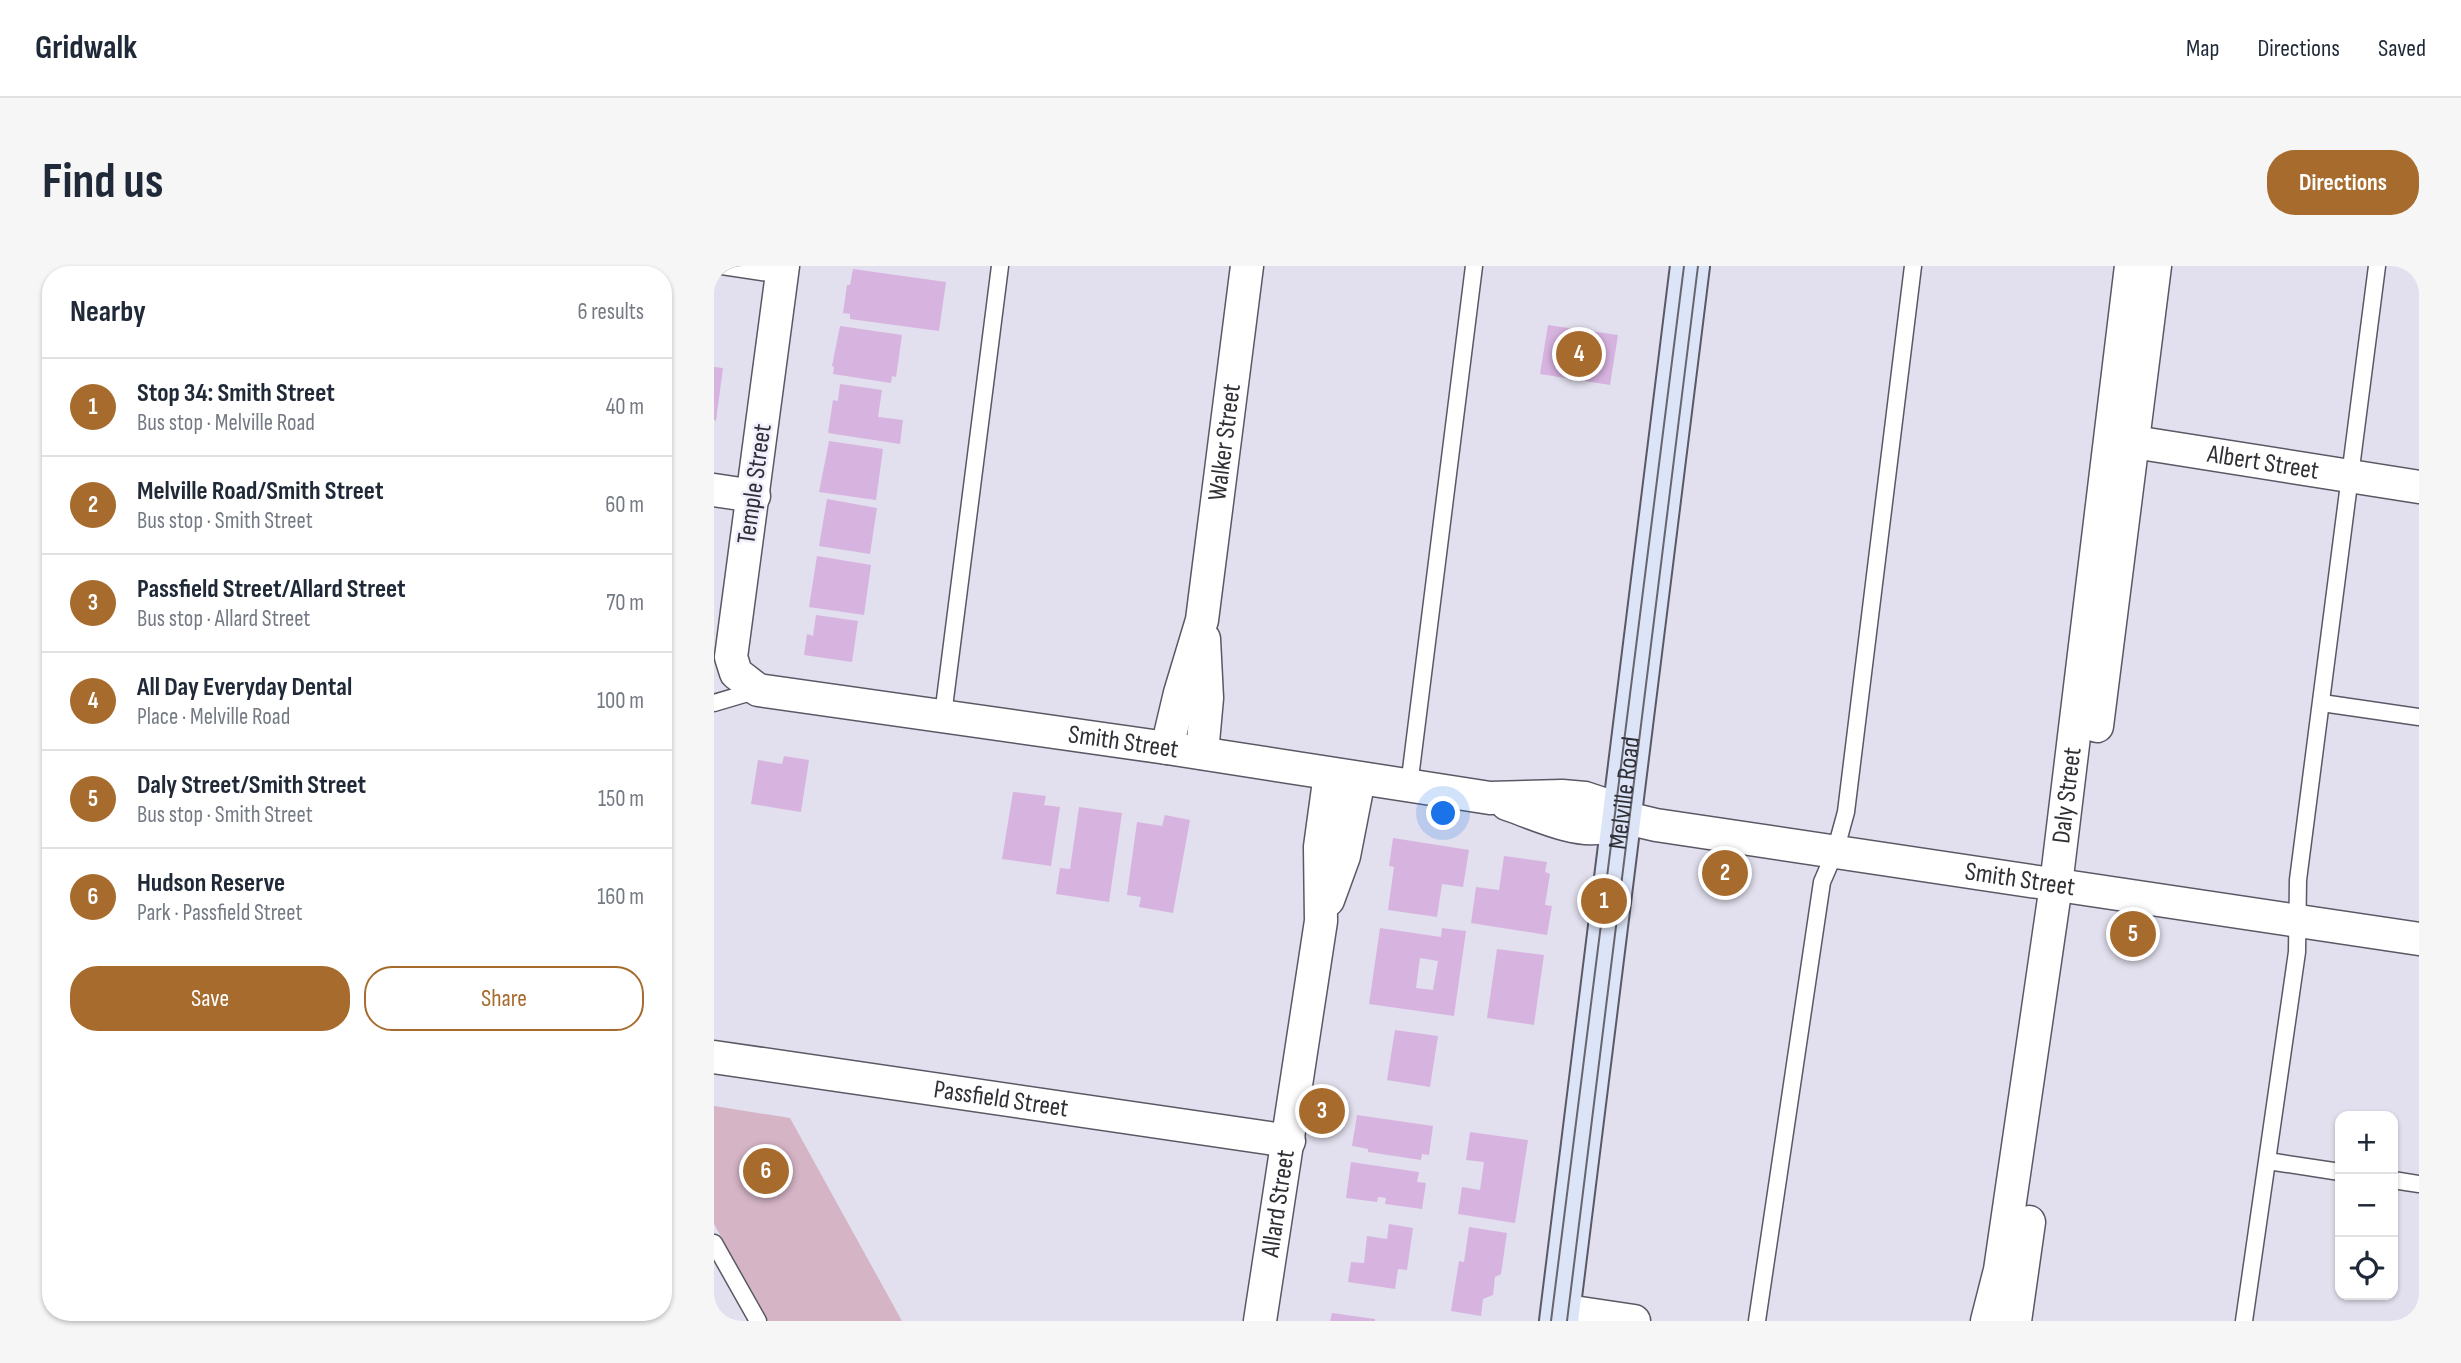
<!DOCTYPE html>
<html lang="en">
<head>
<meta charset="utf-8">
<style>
  :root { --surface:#fff; --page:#f6f6f7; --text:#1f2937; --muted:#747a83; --line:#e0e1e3; --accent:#a76b2d }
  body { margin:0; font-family:"Sofia Sans Condensed",sans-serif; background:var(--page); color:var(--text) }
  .controls { position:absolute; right:21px; bottom:21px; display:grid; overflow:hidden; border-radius:14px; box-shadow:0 2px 5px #0004 }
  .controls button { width:63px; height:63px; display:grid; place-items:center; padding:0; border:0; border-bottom:2px solid var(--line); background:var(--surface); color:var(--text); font:35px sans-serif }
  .you { position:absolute; left:730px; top:548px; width:24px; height:24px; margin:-18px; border:5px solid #fff; border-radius:50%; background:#1a73e8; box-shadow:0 0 0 10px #1a73e833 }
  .badge { display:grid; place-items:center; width:46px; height:46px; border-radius:50%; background:var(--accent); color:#fff; font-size:23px; font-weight:700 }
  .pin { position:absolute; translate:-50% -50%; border:4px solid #fff; box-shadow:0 2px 7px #0006 }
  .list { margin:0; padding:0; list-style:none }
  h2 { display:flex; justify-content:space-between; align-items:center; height:91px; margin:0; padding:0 28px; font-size:30px }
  h2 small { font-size:23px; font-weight:400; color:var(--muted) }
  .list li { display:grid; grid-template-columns:46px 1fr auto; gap:21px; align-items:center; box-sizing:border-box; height:98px; padding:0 28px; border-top:2px solid var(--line) }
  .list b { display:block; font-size:26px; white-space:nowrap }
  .list p { margin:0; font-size:23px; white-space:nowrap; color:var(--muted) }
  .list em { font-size:23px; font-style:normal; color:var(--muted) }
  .actions { display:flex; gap:14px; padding:21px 28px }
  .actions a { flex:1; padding:16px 0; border:2px solid var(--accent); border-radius:28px; text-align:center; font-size:24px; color:var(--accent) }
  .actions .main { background:var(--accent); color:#fff }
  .icon { flex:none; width:38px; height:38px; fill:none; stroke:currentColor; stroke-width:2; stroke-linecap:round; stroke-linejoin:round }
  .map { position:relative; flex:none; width:1705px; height:1055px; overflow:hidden; border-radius:28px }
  header { display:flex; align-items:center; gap:42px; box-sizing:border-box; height:98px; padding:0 35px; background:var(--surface); border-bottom:2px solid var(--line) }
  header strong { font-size:33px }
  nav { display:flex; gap:38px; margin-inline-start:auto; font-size:24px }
  .intro { display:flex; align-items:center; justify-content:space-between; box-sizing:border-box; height:168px; padding:0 42px }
  h1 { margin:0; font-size:49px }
  .button { padding:18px 32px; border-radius:28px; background:var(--accent); color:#fff; font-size:24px; font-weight:700 }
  main { display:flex; gap:42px; padding:0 42px }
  aside { flex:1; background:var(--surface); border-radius:28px; box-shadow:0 2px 5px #0004 }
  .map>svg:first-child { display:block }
  .green { fill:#d5b4c5 }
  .building { fill:#d7b3e0; fill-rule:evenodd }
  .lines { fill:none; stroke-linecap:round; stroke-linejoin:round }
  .service-casing { stroke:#5a5864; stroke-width:19 }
  .minor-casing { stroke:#5a5864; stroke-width:35 }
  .secondary-casing { stroke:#5a5864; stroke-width:42 }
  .service { stroke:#fff; stroke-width:16 }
  .minor { stroke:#fff; stroke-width:32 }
  .secondary { stroke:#dce4f8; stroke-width:38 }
  .tram { stroke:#67656e; stroke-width:2 }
  .labels { text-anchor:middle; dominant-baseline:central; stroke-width:5; stroke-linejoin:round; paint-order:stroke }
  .street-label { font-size:26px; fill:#302f35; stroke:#f0edfc }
</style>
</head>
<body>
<header>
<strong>Gridwalk</strong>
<nav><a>Map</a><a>Directions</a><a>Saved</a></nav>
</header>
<div class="intro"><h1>Find us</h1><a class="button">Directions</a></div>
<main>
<aside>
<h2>Nearby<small>6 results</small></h2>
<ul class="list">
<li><span class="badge">1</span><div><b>Stop 34: Smith Street</b><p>Bus stop · Melville Road</p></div><em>40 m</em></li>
<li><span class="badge">2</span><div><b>Melville Road/Smith Street</b><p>Bus stop · Smith Street</p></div><em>60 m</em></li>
<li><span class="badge">3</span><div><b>Passfield Street/Allard Street</b><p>Bus stop · Allard Street</p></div><em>70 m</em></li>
<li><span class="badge">4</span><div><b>All Day Everyday Dental</b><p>Place · Melville Road</p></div><em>100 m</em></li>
<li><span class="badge">5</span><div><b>Daly Street/Smith Street</b><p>Bus stop · Smith Street</p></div><em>150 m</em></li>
<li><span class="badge">6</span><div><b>Hudson Reserve</b><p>Park · Passfield Street</p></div><em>160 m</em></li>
</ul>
<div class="actions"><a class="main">Save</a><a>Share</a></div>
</aside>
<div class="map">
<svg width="1705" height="1055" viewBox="0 0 1705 1055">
  <rect width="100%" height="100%" fill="#e2e0ee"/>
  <!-- green -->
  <polygon class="green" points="0,840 76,852 188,1055 54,1055 0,958"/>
  <!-- building -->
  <g class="building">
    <polygon points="139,3 232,16 225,65 136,53 136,48 129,47 133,19 136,19"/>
    <polygon points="834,59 904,69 896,119 826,108"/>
    <polygon points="126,60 188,69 182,111 178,110 177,117 119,108 120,101 118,100"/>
    <polygon points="0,101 9,102 2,155 0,154"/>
    <polygon points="126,118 168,124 164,151 189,154 186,178 114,167 119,134 124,135"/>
    <polygon points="115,175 169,183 162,234 105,226"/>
    <polygon points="113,233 163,242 156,288 105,280"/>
    <polygon points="103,290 157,299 150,349 95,341"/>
    <polygon points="102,349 144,355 138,396 90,389 93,368 99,370"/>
    <polygon points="70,490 95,494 87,546 37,538 44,494 68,498"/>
    <polygon points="299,526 332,530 330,539 346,541 337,600 288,593"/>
    <polygon points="365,541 408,547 395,636 342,628 346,602 356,603"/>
    <polygon points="451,549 476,554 459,647 425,641 427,631 413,629 423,556 448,560"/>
    <polygon points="679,572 755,584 749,621 728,618 723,651 674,644 680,601 675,600"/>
    <polygon points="790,590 833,596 831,606 836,608 831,639 838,640 833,669 757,657 762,621 785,624"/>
    <path d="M666 662 727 671 728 662 752 665 740 750 655 738ZM706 692 724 695 719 724 702 722Z"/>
    <polygon points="783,683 830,689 820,759 773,752"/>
    <polygon points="681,764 724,770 716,821 673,814"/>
    <polygon points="643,849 719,860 715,889 708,888 707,894 654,886 654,883 638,880"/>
    <polygon points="756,866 814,874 801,957 744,948 748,921 766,924 770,896 752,894"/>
    <polygon points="637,896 705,906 703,916 712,917 708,943 671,938 672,932 664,931 663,936 632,932"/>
    <polygon points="675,958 699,962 693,1004 684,1003 681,1023 634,1016 637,996 650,997 653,970 673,973"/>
    <polygon points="755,961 793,967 787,1008 781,1011 779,1029 769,1033 767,1050 737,1045 745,995 750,996"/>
    <polygon points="618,1047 661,1053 661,1055 616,1055"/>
  </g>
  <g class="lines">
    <!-- service casing -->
    <g class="service-casing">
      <g id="service">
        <polyline points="8,0 68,9"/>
        <polyline points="0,437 44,424"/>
        <polyline points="1608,437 1705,451"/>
        <polyline points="229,449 286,0"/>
        <polyline points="695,520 760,0"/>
        <polyline points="1554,895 1626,906"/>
        <polyline points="1679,914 1705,918"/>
        <polyline points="0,977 44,1055"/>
        <polyline points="1043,1055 1108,616 1121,586 1132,546 1199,0"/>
        <polyline points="1530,1055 1583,686 1584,614 1663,0"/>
      </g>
    </g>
    <!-- minor casing -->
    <g class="minor-casing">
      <g id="minor">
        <path id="s1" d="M69 0 17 391 22 407 44 424 453 482 776 532 848 530 871 532 901 542 908 551 942 559 1705 673"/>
        <path id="s2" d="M1401 173 1705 221"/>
        <polyline points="0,224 40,230"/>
        <polyline points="1383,460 1441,0"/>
        <path id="s3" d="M453 482 466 427 488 354 533 0"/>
        <polyline points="488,487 493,432 490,373"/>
        <path d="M793 538C817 546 863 568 888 561 895 559 902 554 908 551"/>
        <polyline points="614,634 630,590 645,513"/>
        <path id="s4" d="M0 791 575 875"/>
        <polyline points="846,1044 920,1055"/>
        <path id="s5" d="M546 1055 607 655 606 581 616 508"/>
        <path id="s6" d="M1273 1055 1286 1004 1342 619 1417 0"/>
        <polyline points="1301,1055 1315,956"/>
      </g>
    </g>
    <!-- secondary casing -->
    <g class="secondary-casing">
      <g id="secondary">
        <path id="s7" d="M845 1055 976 0"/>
      </g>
    </g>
    <!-- service -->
    <use href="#service" class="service"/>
    <!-- minor -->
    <use href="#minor" class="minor"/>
    <!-- secondary -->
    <use href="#secondary" class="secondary"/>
    <!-- tram -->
    <g class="tram">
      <polyline points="837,1055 970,0"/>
      <polyline points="853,1055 984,0"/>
    </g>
  </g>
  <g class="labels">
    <!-- street labels -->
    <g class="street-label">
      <text stroke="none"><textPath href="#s3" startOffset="312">Walker Street</textPath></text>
      <text stroke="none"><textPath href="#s2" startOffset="150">Albert Street</textPath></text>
      <text transform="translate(41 218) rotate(-82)">Temple Street</text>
      <text stroke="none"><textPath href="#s1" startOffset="808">Smith Street</textPath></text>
      <text stroke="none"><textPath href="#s7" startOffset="532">Melville Road</textPath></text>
      <text stroke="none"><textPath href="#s6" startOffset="532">Daly Street</textPath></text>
      <text stroke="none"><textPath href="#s1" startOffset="1720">Smith Street</textPath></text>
      <text stroke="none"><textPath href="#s4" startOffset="290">Passfield Street</textPath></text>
      <text stroke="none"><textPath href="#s5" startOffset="119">Allard Street</textPath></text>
    </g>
  </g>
</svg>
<div class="controls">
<button>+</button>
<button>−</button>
<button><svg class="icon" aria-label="locate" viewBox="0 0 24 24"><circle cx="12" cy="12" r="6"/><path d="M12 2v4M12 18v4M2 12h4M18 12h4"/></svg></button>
</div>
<div class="you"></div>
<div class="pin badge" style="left:890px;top:635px">1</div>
<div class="pin badge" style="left:1011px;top:607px">2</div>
<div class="pin badge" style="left:608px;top:845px">3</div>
<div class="pin badge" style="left:865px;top:88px">4</div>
<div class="pin badge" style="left:1419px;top:668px">5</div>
<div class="pin badge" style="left:52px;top:905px">6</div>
</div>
</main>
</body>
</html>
